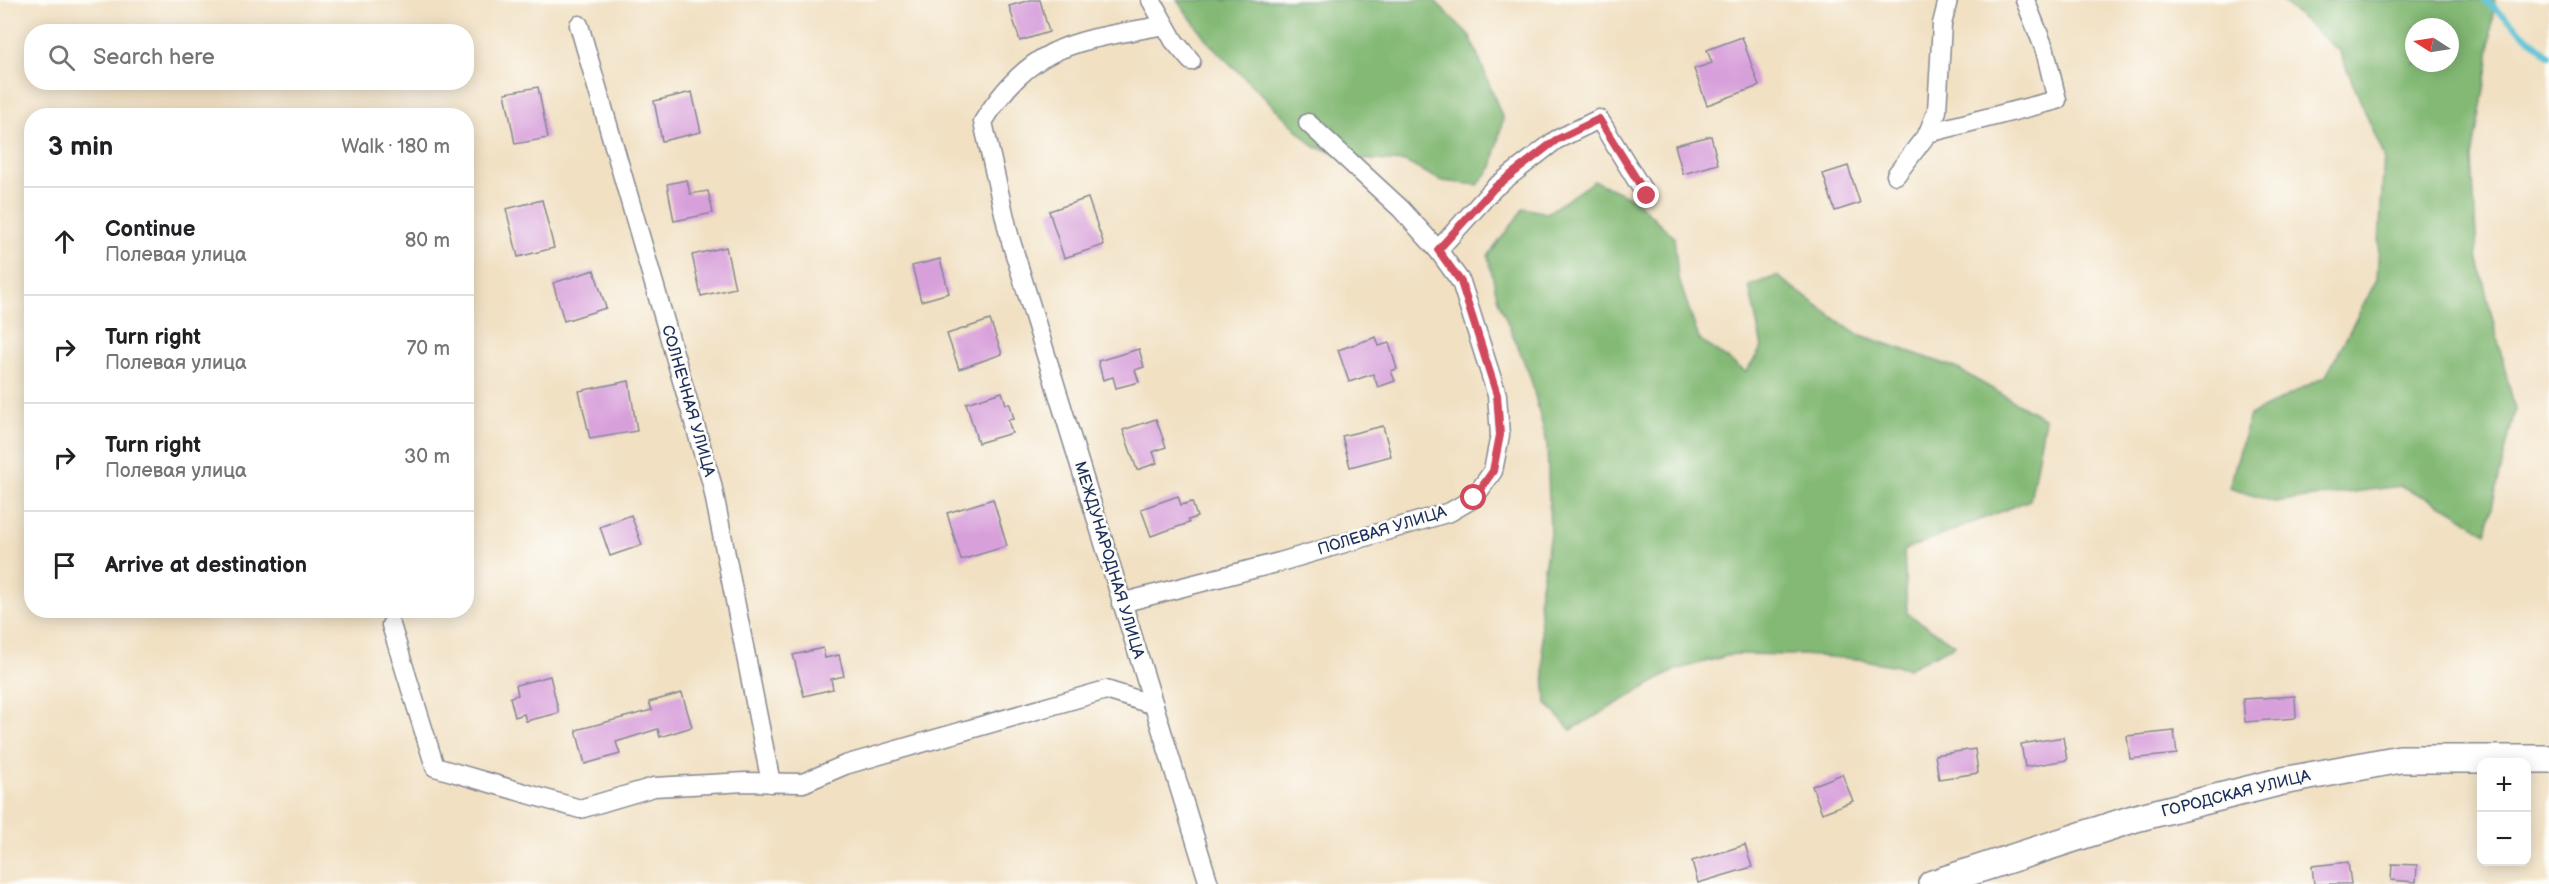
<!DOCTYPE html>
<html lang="en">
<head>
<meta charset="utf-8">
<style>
  :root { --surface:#fff; --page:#f6f6f6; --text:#202124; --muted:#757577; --line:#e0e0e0 }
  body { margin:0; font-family:"Balsamiq Sans",sans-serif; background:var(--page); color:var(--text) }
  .controls { position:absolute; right:18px; bottom:18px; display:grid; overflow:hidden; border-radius:12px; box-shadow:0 3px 15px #0003 }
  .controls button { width:54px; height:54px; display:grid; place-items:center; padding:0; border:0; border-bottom:2px solid var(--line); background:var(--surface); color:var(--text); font:30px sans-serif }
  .compass { position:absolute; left:2405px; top:18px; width:54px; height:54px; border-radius:50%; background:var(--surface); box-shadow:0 3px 15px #0003; rotate:282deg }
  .stop { position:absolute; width:18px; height:18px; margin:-14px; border:4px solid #d1495b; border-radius:50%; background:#fff }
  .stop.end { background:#d1495b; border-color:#fff; box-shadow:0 2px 6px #0008 }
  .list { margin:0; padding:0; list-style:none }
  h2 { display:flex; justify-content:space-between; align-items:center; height:78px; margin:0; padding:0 24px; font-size:26px }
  h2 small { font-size:20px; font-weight:400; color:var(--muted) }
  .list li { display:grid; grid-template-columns:39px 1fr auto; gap:18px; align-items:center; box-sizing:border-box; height:108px; padding:0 24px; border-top:2px solid var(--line) }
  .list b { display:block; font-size:22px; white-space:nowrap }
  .list p { margin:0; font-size:20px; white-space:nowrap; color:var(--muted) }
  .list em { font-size:20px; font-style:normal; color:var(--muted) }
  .icon { flex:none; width:33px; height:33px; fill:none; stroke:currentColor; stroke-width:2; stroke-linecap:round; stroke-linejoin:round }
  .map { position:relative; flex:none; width:2549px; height:884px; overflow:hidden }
  .search { position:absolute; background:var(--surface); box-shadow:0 3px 15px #0003; left:24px; top:24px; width:450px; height:66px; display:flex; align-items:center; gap:15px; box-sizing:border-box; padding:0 21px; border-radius:24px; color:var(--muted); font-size:22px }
  .panel { position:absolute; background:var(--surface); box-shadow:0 3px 15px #0003; left:24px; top:108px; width:450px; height:510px; border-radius:24px }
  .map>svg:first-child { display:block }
  .forest { fill:#83b975; stroke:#4f746a; stroke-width:1.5; fill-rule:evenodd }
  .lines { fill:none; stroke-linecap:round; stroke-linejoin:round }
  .stream { stroke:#59c1d6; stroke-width:6 }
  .building { fill:#d8a0db }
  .street-casing { stroke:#868890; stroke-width:21 }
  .secondary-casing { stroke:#868890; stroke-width:30 }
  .street { stroke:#fff; stroke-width:18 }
  .secondary { stroke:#fff; stroke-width:27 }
  .route { stroke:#d1495b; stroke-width:8 }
  .labels { text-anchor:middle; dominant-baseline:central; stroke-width:5; stroke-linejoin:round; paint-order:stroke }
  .street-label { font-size:16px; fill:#1b2f5e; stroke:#fdfcf7 }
</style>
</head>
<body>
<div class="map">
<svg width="2549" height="884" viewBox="0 0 2549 884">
  <rect width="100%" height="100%" fill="#fdfcf7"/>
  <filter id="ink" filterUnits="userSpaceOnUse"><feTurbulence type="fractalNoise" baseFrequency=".0167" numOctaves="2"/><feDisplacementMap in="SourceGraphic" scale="12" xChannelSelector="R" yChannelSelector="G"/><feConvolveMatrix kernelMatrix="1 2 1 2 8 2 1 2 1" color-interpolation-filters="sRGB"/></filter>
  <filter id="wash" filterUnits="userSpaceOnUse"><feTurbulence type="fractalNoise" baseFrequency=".008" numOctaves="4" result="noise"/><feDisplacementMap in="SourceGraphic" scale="24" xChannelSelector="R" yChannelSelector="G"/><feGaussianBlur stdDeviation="1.35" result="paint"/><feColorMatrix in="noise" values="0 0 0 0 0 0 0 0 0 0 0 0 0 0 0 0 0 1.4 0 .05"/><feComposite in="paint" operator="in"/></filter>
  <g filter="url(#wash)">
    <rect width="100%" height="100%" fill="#f1e0c2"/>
    <!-- forest -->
    <g class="forest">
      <polygon points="1177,0 1434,0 1470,36 1503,119 1492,167 1478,185 1442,181 1405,162 1360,159 1315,147 1209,43"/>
      <path d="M2281 0H2494L2488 67 2472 157 2477 256 2515 410 2486 533 2452 510 2401 486 2274 502 2229 488 2250 415 2326 376 2377 279 2384 156 2339 51ZM2414 27H2450V63H2414Z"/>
      <polygon points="1594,181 1634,199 1674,237 1678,277 1699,339 1746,372 1762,347 1749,286 1777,276 1855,333 1954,367 2045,419 2030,500 1904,550 1907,613 1955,645 1908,668 1858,659 1802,655 1734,654 1675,670 1571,730 1546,703 1539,598 1550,533 1547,443 1530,376 1498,300 1488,256 1524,208 1547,213"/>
    </g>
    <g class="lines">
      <!-- stream -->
      <polyline class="stream" points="2484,0 2549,55"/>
    </g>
    <g id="blocks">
      <!-- building -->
      <g class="building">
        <polygon points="1030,0 1040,0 1049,32 1020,41 1009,6"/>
        <polygon points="1742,37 1759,86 1707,105 1694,69 1712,63 1707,50"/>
        <polygon points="538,87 548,138 515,144 505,93"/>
        <polygon points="692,92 701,132 662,141 654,101"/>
        <polygon points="1711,136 1718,164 1683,174 1675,145"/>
        <polygon points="1848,166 1860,203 1835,211 1823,174"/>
        <polygon points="687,180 690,194 708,191 713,213 674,221 667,184"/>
        <polygon points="1088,198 1104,245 1064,258 1049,211"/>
        <polygon points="542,200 554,248 518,257 506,209"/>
        <polygon points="726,247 735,288 701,296 692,255"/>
        <polygon points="940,259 949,293 921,301 912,266"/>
        <polygon points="594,270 606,308 564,321 553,283"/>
        <polygon points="990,320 1002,354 959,369 947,334"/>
        <polygon points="1376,337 1379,346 1389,343 1397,369 1391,371 1395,381 1378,387 1373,374 1349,382 1338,350"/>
        <polygon points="1139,349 1144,367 1135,370 1139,382 1116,388 1113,377 1103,380 1098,361"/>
        <polygon points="629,381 637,431 590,439 579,391"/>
        <polygon points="1002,392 1006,404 1010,404 1014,419 1008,420 1012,433 978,443 966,403"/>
        <polygon points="1156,419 1166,447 1153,452 1157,463 1137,470 1123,430"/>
        <polygon points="1383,426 1391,456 1350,467 1342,436"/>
        <polygon points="1178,496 1181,505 1192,502 1197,517 1188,520 1189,523 1151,536 1141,509"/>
        <polygon points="993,499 1007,546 961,560 947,513"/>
        <polygon points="631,515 642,545 610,556 600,527"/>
        <polygon points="823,648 825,658 839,655 844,676 831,679 833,689 804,696 793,655"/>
        <polygon points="550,676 559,713 526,721 524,714 515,717 510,697 518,695 516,685"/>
        <polygon points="682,693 692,727 660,737 658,729 616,742 620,754 585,764 576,730 652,710 649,702"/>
        <polygon points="2295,696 2296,718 2245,722 2243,699"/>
        <polygon points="2174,731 2177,754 2130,759 2127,736"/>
        <polygon points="2063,737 2067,760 2025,767 2021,744"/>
        <polygon points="1975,749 1978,773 1939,779 1935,755"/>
        <polygon points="1842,774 1853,801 1822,813 1812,786"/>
        <polygon points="1745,845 1752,867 1698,883 1692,861"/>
        <polygon points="2348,862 2351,884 2314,884 2312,866"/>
        <polygon points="2392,864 2417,865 2416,882 2391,880"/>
      </g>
    </g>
  </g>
  <g filter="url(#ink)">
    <use href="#blocks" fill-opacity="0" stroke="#868890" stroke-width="1.5"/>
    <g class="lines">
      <!-- street casing -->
      <g class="street-casing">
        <g id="street">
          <polyline points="1151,0 1174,41 1191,61"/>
          <polyline points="579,25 712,484 771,783"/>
          <path d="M1165 25C1080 41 1032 41 983 122L1009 235 1209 884"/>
          <polyline points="1308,123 1401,209 1438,250"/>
          <polyline points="1928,133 1937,111 1942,24 1948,0"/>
          <polyline points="1896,175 1928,133 2057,100 2045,50 2025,0"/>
          <polyline points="1121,603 1280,562 1450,512 1474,498 1493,471 1500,435 1497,395 1461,282 1438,250 1494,188 1556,140 1599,119 1647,197"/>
          <polyline points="391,625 435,767 580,809 654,787 746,782 803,783 845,765 1106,690 1154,705"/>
        </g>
      </g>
      <!-- secondary casing -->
      <g class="secondary-casing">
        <polyline id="secondary" points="1932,884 2136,818 2283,781 2400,759 2549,759"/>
      </g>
      <!-- street -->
      <use href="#street" class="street"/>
      <!-- secondary -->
      <use href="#secondary" class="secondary"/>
    </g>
  </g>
  <g class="lines" filter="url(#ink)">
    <!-- route -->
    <polyline class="route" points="1474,498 1493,471 1500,435 1497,395 1461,282 1438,250 1494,188 1556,140 1599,119 1647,196"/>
  </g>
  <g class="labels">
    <!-- street labels -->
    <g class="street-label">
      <text transform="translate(688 401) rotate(74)">СОЛНЕЧНАЯ УЛИЦА</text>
      <text transform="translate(1382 531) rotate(-17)">ПОЛЕВАЯ УЛИЦА</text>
      <text transform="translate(1109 560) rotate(73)">МЕЖДУНАРОДНАЯ УЛИЦА</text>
      <text transform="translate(2236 794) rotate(-14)">ГОРОДСКАЯ УЛИЦА</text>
    </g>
  </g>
</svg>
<div class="controls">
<button>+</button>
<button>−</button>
</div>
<svg class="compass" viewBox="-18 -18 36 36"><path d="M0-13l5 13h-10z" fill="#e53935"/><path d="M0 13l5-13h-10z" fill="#757577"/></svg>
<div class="stop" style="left:1474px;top:498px"></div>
<div class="stop end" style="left:1647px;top:196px"></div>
<div class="search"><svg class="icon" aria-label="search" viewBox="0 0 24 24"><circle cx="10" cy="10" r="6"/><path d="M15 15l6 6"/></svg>Search here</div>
<section class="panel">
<h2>3 min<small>Walk · 180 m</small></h2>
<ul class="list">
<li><svg class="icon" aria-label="ahead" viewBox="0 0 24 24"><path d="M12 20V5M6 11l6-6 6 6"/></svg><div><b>Continue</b><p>Полевая улица</p></div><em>80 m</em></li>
<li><svg class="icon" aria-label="right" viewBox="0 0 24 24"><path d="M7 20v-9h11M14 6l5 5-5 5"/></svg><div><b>Turn right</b><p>Полевая улица</p></div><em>70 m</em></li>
<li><svg class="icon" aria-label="right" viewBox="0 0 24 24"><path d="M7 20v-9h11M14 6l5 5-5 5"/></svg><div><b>Turn right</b><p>Полевая улица</p></div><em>30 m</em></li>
<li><svg class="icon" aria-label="arrive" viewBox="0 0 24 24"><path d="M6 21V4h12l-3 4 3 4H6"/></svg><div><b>Arrive at destination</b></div></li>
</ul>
</section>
</div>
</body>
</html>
